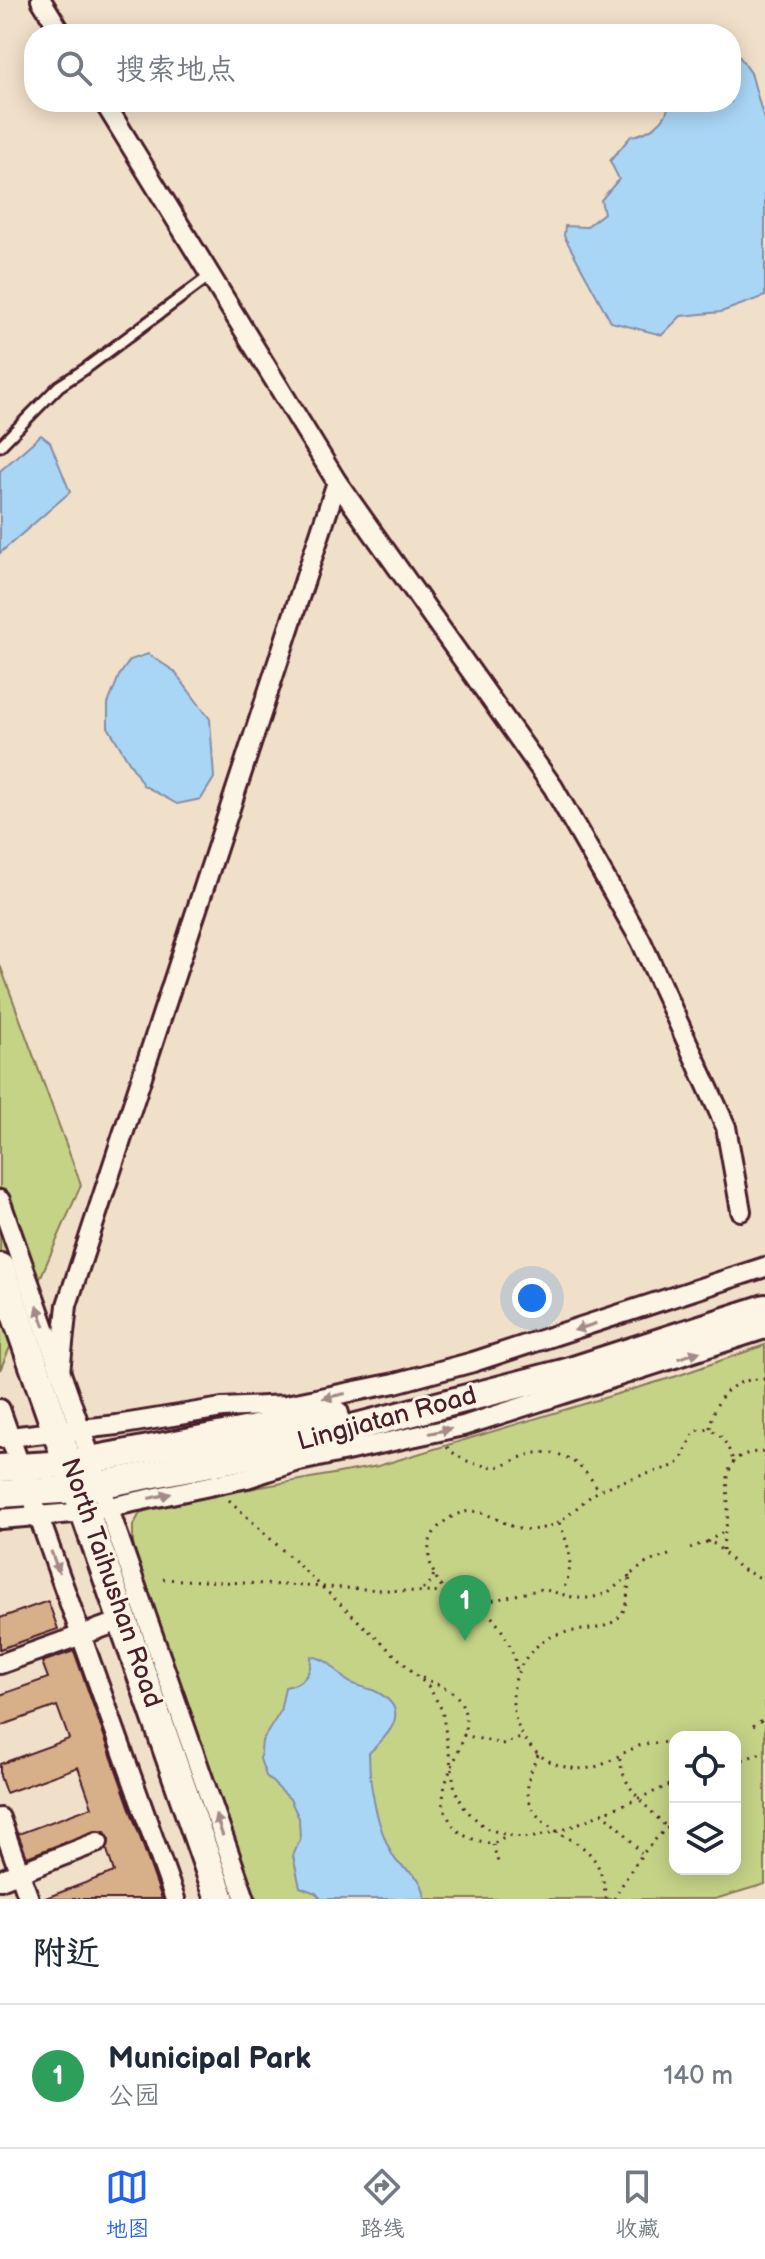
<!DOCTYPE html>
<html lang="zh">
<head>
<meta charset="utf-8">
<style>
  :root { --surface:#fff; --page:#f6f6f7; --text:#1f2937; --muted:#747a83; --line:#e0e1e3; --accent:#2563eb }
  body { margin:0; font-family:"Balsamiq Sans","LXGW WenKai TC",sans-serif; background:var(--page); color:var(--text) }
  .controls { position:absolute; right:24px; bottom:24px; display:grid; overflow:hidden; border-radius:16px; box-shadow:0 4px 20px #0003 }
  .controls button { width:72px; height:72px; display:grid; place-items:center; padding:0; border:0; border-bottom:2px solid var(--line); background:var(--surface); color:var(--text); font:40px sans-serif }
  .you { position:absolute; left:532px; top:1298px; width:28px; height:28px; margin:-20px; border:6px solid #fff; border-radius:50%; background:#1a73e8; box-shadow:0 0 0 12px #1a73e833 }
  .badge { display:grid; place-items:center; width:52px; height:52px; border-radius:50%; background:var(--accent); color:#fff; font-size:26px; font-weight:700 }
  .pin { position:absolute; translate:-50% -66px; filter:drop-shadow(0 2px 4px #0008) }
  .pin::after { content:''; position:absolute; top:42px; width:28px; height:24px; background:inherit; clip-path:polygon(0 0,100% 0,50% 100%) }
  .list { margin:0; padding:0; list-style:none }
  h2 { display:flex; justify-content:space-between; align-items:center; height:104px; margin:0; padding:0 32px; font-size:34px }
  h2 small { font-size:26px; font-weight:400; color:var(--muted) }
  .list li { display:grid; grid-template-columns:52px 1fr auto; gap:24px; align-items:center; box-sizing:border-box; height:144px; padding:0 32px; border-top:2px solid var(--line) }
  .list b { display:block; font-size:30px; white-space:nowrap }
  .list p { margin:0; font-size:26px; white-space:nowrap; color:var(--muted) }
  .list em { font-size:26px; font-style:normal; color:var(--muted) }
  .icon { flex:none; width:44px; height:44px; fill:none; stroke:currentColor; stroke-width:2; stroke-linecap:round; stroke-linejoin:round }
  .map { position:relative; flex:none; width:765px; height:1899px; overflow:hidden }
  .search { position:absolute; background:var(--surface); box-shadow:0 4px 20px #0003; left:24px; right:24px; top:24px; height:88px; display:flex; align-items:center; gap:20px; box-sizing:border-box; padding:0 28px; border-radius:32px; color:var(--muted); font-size:30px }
  .sheet { height:248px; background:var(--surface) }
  nav { display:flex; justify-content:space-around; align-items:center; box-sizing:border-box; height:112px; border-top:2px solid var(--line); background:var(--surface); font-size:22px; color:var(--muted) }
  nav a { display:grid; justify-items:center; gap:4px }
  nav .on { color:var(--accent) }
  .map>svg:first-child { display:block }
  .green { fill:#c5d387; stroke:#887959; stroke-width:2; fill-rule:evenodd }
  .water { fill:#aad6f6; stroke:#848da5; stroke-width:2 }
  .building { fill:#d7af88; stroke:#4a1f2b; stroke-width:2 }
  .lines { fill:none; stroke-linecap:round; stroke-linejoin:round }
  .lane-casing { stroke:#4a1f2b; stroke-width:15 }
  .street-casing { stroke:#4a1f2b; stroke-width:24 }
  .secondary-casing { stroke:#4a1f2b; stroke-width:32 }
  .primary-casing { stroke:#4a1f2b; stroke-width:34 }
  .path { stroke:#4a1f2b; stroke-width:3; stroke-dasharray:2 6; stroke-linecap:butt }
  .lane { stroke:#fcf5e5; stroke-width:9 }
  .street { stroke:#fcf5e5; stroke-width:18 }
  .secondary { stroke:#fcf5e5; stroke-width:26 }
  .primary { stroke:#fcf5e5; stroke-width:28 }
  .oneway { fill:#a38a88 }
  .labels { text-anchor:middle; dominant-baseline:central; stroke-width:6; stroke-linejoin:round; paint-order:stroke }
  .street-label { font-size:26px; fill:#4a1f2b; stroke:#fcf5e5 }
</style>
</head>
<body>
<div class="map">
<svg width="765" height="1899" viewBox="0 0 765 1899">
  <rect width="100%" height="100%" fill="#f1e0c9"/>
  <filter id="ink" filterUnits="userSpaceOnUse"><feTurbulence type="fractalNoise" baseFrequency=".0125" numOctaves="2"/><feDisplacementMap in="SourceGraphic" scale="16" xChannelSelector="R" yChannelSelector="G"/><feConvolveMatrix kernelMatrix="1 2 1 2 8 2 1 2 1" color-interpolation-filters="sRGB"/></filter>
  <g filter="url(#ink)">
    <!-- green -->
    <g class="green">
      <polygon points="0,965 81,1185 0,1370"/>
      <path d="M765 1345V1884L715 1899H254L133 1545V1526L140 1513 159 1505 378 1466 677 1376ZM675 1737H735V1869H675Z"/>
    </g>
    <!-- water -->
    <g class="water">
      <path d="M732 46 751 73 765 123V296L721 312 681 316 662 335 611 322 564 236 565 226 586 227 604 213 601 200 619 179 610 161 631 136C647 134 670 121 668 102H731Z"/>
      <polygon points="41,435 50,442 70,492 0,553 0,471"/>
      <polygon points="148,654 174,671 210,719 214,778 201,799 177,804 143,785 108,727 108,704 119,676 130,660"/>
      <path d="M311 1656C336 1661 336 1676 351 1683 359 1687 368 1688 375 1691 413 1710 390 1733 369 1753 369 1786 377 1827 393 1856 404 1876 421 1867 425 1899H321L316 1893 300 1887 293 1856 300 1839 299 1818 290 1799 266 1776 260 1759 262 1741 280 1712 285 1687C303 1684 312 1674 311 1656Z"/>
    </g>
    <!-- building -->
    <g class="building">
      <polygon points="48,1601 58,1629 0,1649 0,1618"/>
      <polygon points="74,1651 162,1899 43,1899 114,1872 107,1850 109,1838 105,1832 94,1831 27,1857 18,1834 92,1807 78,1767 6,1793 0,1776 0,1764 69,1739 57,1706 0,1726 0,1695 48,1678 42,1662"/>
    </g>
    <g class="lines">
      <!-- lane casing -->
      <g class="lane-casing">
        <polyline id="lane" points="0,446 59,386 85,369 211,275"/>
      </g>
      <!-- street casing -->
      <g class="street-casing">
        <g id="street">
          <polyline points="41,0 62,34"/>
          <polyline points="104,102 337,482 553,787 641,941 726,1127 741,1211"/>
          <polyline points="0,1200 95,1470"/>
          <polyline points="60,1372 67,1305 337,482"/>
          <polyline points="0,1409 23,1474"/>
          <polyline points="0,1438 117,1425 222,1408 286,1405 395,1383 473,1362 765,1267"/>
          <polyline points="105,1498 245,1899"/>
          <polyline points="35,1506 175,1899"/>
          <polyline points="0,1519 86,1512 247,1478 295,1462 463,1426 765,1329"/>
          <polyline points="0,1664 107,1626"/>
          <polyline points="0,1818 29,1899"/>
          <polyline points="0,1880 98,1842"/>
        </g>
      </g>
      <!-- secondary casing -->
      <g class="secondary-casing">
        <g id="secondary">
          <polyline points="0,1468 69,1464 335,1414"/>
          <polyline points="0,1494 78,1489 241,1457 567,1372 765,1308"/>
        </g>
      </g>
      <!-- primary casing -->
      <g class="primary-casing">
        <polyline id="primary" points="0,1268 220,1899"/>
      </g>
      <!-- path -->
      <g class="path">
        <path d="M710 1428C715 1396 732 1378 765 1379"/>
        <path d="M447 1447C459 1461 486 1470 504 1465 512 1462 520 1457 528 1455 560 1445 584 1465 599 1491"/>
        <polyline points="229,1500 429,1687 442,1710 455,1790 465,1809 485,1828 507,1835 530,1838 563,1830 675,1783"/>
        <path d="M559 1523C570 1546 575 1568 562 1591"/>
        <polyline points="707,1542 723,1532"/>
        <polyline points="690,1548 707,1542 715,1544 741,1569 765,1580"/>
        <path d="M723 1550C723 1536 728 1524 728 1511 728 1480 720 1451 765 1452"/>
        <path d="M669 1555 648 1562 631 1574C626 1589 630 1608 617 1619 596 1637 566 1622 537 1646 493 1684 512 1760 571 1768 604 1772 612 1756 639 1746 650 1742 663 1743 675 1742"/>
        <path d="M163 1579 446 1593C455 1597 468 1599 477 1604 498 1618 514 1647 517 1671"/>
        <polyline points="423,1589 432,1581 434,1573"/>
        <path d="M446 1593C434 1577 423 1556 432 1536 440 1521 461 1508 478 1512 503 1518 514 1535 543 1528 566 1523 579 1502 599 1491 622 1479 651 1474 676 1465L682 1459 694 1432C718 1422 727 1443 734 1463"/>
        <polyline points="477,1604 542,1589 576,1598 591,1598 607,1593 631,1575"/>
        <path d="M422 1678C434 1683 451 1688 459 1699 485 1739 427 1778 448 1817 458 1837 473 1840 493 1844L507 1835"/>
        <polyline points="753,1726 765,1718"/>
        <polyline points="463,1735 502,1744 521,1738"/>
        <path d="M538 1755C521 1788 524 1811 556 1831 567 1838 579 1843 588 1852 601 1865 604 1882 606 1899"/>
        <path d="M620 1758C622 1789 648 1806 667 1828"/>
        <polyline points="735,1762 765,1752"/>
        <polyline points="602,1812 623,1831 641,1853"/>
        <polyline points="493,1844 499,1866"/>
        <path d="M614 1899C631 1869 647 1843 675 1822"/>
      </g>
      <!-- lane -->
      <use href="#lane" class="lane"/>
      <!-- street -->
      <use href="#street" class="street"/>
      <!-- secondary -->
      <use href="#secondary" class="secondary"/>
      <!-- primary -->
      <use href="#primary" class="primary"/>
    </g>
    <!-- one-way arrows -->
    <defs><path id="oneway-solid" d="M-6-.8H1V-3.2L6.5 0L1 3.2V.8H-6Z" transform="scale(2)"/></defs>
    <g class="oneway">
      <use href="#oneway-solid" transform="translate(41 1316) rotate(-109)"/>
      <use href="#oneway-solid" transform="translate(585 1327) rotate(162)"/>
      <use href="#oneway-solid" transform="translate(689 1355) rotate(-18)"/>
      <use href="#oneway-solid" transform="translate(334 1396) rotate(168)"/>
      <use href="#oneway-solid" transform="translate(440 1431) rotate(-12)"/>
      <use href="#oneway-solid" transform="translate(160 1496) rotate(-12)"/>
      <use href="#oneway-solid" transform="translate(55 1562) rotate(70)"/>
      <use href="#oneway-solid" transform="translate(219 1825) rotate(-109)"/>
    </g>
  </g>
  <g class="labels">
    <!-- street labels -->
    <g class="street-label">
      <text transform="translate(387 1419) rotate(-15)">Lingjiatan Road</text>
      <text transform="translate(111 1583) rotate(71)">North Taihushan Road</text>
    </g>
  </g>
</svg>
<div class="controls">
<button><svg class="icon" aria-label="locate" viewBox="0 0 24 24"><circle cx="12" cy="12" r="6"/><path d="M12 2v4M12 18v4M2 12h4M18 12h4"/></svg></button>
<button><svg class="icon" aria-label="layers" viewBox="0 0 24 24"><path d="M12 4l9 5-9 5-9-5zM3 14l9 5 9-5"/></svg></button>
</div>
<div class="you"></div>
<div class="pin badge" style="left:465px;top:1641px;background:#2e9e5b">1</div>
<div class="search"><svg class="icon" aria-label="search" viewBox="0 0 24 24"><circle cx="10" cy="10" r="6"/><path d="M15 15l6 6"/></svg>搜索地点</div>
</div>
<section class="sheet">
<h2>附近<small></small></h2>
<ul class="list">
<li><span class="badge" style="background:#2e9e5b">1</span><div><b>Municipal Park</b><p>公园</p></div><em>140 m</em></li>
</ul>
</section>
<nav>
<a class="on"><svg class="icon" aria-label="map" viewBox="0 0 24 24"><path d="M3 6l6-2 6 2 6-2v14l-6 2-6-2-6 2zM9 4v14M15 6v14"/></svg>地图</a>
<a><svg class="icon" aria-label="directions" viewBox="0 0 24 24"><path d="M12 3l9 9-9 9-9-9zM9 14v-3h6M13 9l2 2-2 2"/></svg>路线</a>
<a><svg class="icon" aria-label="saved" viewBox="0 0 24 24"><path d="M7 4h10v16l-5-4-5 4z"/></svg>收藏</a>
</nav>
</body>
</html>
